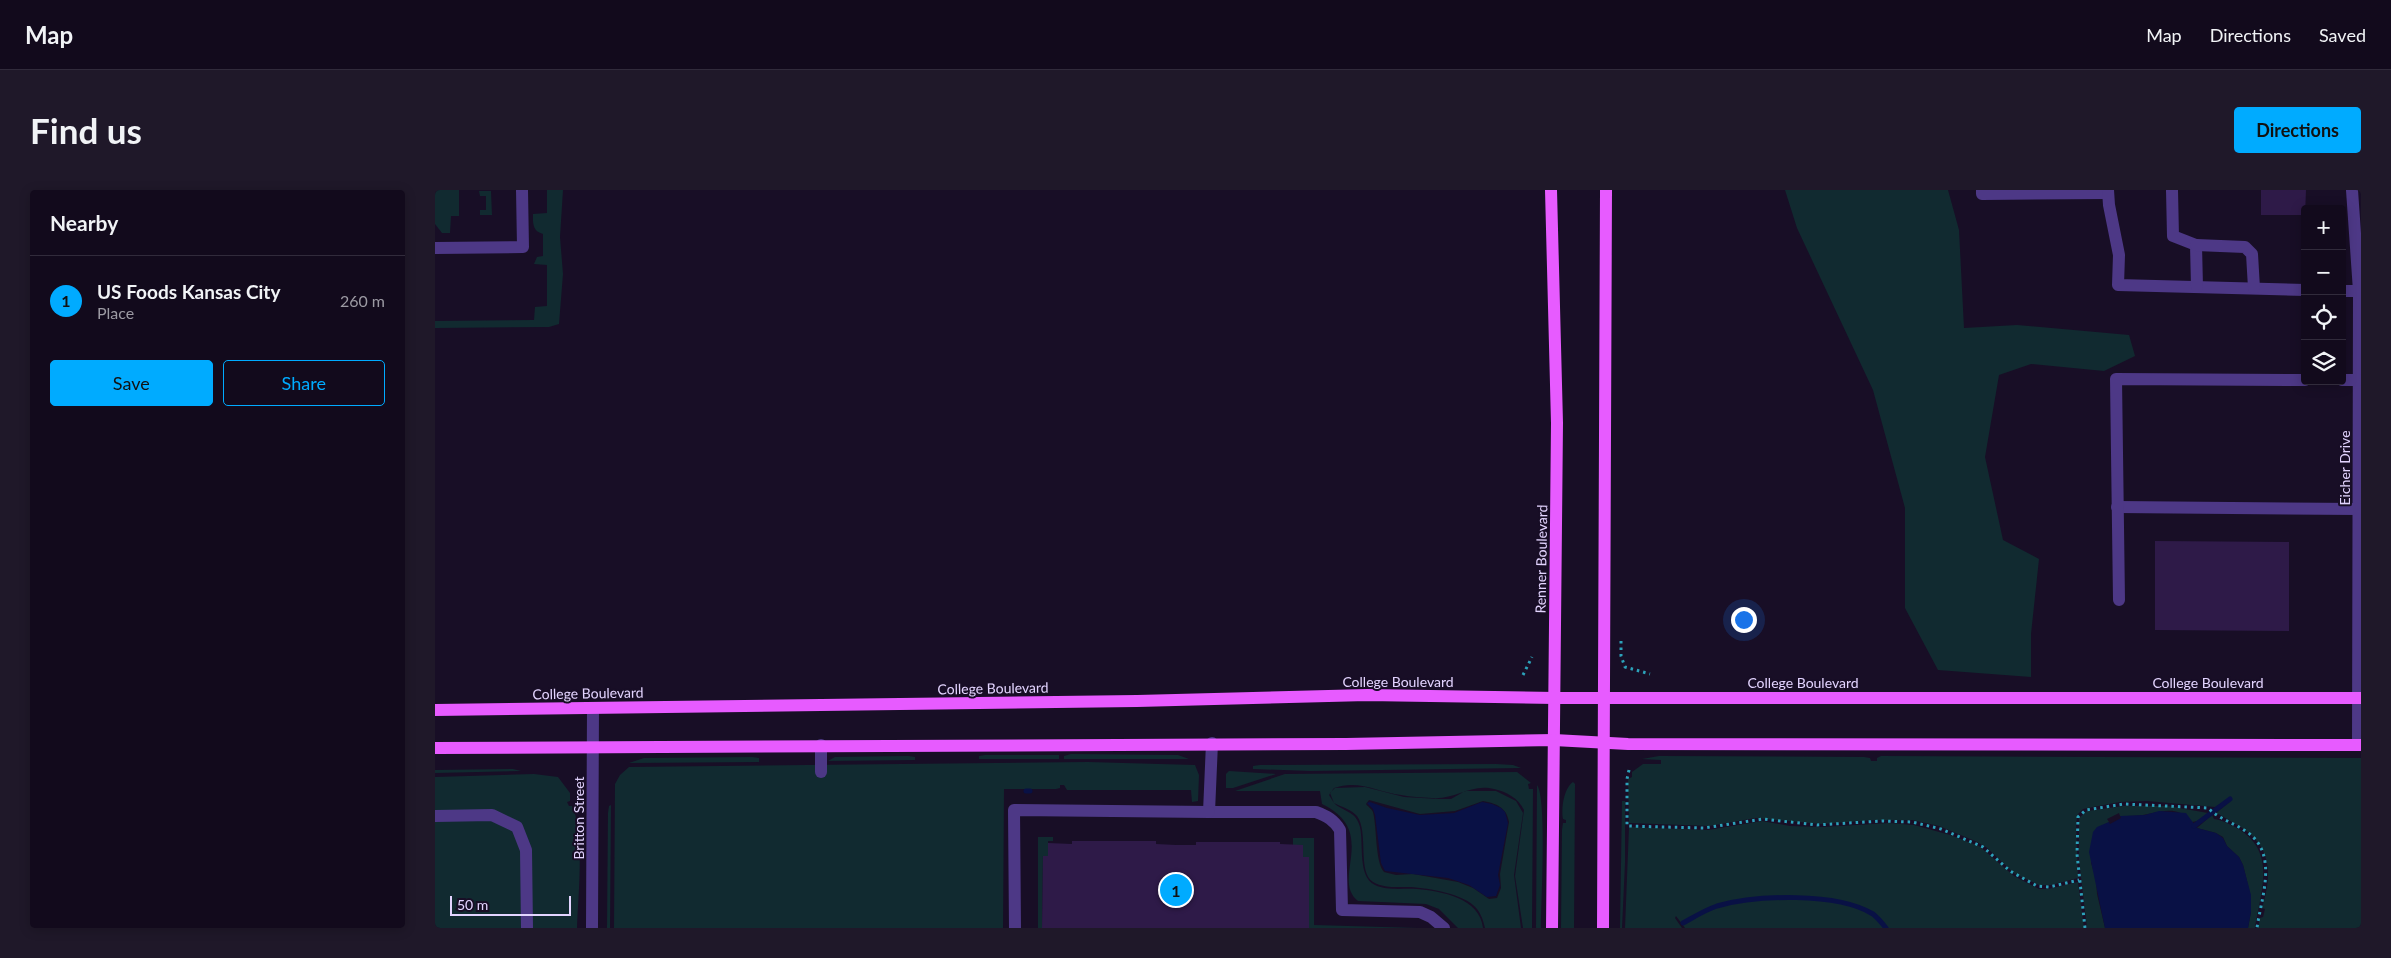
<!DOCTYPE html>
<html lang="en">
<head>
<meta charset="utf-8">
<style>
  :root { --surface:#120a1c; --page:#1f1829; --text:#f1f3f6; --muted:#9c9aa3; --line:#312b3b; --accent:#00abff }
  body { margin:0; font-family:Lato,sans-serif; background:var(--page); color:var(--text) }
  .controls { position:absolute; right:15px; top:15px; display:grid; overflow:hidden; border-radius:5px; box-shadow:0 2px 12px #0003 }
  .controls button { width:45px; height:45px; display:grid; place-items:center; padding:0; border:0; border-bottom:1px solid var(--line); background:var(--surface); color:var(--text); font:25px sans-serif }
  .scale { position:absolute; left:15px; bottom:12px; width:121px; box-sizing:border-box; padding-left:5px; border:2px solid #e3d4ff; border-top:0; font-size:14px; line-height:18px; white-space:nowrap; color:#e3d4ff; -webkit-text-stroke:4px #180e26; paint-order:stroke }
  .you { position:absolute; left:1308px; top:429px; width:18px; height:18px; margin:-12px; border:4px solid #fff; border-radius:50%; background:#1a73e8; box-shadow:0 0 0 8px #1a73e833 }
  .badge { display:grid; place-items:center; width:32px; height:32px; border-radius:50%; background:var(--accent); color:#111; font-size:16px; font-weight:700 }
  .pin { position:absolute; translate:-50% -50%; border:2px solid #fff; box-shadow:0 1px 5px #0006 }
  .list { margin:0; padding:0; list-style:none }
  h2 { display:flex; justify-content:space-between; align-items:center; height:65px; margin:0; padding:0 20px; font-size:21px }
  h2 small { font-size:16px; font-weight:400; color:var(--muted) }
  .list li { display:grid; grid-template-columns:32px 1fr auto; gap:15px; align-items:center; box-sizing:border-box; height:90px; padding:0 20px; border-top:1px solid var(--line) }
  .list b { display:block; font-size:19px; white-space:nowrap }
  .list p { margin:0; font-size:16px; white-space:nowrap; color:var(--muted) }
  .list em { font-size:16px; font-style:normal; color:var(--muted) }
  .actions { display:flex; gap:10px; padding:15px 20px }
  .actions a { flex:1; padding:11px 0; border:1px solid var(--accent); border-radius:5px; text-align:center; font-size:18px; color:var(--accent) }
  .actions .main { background:var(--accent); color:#111 }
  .icon { flex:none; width:28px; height:28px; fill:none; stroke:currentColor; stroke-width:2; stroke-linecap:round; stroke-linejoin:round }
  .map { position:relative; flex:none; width:1926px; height:738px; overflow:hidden; border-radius:5px }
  header { display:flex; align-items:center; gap:30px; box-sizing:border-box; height:70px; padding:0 25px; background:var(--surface); border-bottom:1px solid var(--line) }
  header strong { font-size:24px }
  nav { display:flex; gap:28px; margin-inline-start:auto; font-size:18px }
  .intro { display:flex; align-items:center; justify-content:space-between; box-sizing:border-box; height:120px; padding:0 30px }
  h1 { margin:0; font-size:35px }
  .button { padding:12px 22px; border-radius:5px; background:var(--accent); color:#111; font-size:18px; font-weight:700 }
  main { display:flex; gap:30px; padding:0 30px }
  aside { flex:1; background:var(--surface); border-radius:5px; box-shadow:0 2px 12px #0003 }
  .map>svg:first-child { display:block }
  .green { fill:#112a30; fill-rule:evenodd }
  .water { fill:#091145 }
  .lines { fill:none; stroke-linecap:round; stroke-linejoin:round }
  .stream { stroke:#091145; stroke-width:5 }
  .building { fill:#2e1a48 }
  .path { stroke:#2ca2ba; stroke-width:3; stroke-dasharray:2.5 4; stroke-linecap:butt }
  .minor { stroke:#4d3886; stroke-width:12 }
  .major { stroke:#e75bff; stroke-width:12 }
  .labels { text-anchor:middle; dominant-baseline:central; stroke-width:4; stroke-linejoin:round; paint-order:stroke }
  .street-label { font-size:14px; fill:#e3d4ff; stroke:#180e26 }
</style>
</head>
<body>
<header>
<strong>Map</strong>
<nav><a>Map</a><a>Directions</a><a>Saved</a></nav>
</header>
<div class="intro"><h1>Find us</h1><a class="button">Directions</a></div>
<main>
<aside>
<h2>Nearby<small></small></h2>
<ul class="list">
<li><span class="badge">1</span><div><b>US Foods Kansas City</b><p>Place</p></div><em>260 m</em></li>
</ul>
<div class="actions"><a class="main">Save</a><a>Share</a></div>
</aside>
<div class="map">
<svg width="1926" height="738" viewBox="0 0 1926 738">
  <rect width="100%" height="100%" fill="#180e26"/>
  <!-- green -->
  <g class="green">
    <polygon points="0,0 24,0 24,26 16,26 15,43 7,43 0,34"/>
    <path d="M112 0H128L125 47 128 84 124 134 114 137 0 138V131L99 130 100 117 112 116V75L99 74 102 67 108 66V44C97 41 98 33 98 24L112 23Z"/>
    <polygon points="1350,0 1513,0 1524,40 1529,138 1582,135 1694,145 1700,166 1669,181 1596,174 1564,185 1550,267 1568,350 1604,369 1596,444 1596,487 1503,480 1470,418 1470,318 1438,200 1362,38"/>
    <polygon points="44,1 56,1 57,25 45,25 45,20 51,20 51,6 45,6"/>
    <polygon points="636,564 743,565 754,569 629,569 629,566"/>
    <polygon points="621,565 624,565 624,569 544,569 544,566 550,565"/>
    <polygon points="473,566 480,567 480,570 393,571 400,567"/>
    <path d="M1224 566 1429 567 1435 568 1436 571H1442V568L1446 566 1926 568V738H1823L1825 728 1828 727 1830 719 1827 718C1839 678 1835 652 1797 632 1792 629 1786 625 1781 623L1796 611 1794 608 1780 617 1712 611 1685 612 1648 619 1643 624 1641 633 1643 688 1616 695H1604L1580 684 1551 657 1540 651 1504 636 1477 630H1440L1386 634 1321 628 1274 636 1194 633 1193 589 1197 587V582L1208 574H1226V570L1207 569Z"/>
    <polygon points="317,567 324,568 324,572 194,573 209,568"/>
    <polygon points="653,572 760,575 764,585 763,611 757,612 756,600 632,600 629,595 625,595 625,598 621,599 569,599 568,738 179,738 180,594 185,585 194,577"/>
    <polygon points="1061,574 1078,575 1086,578 875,581 818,579 818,576 825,575"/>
    <polygon points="78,579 86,581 0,583 0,580"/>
    <polygon points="794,581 841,584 798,598 791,598 791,584"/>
    <path d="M1082 582 1096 593 1093 594 1094 599H1098L1097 738H1088L1080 686 1089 620C1083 608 1072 602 1059 599 1036 593 1020 610 997 608 986 607 976 607 966 605 943 602 923 589 899 598L894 605 899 613 895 603 900 598 930 597 969 607 1004 609H1016L1030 601H1061L1081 611 1088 623 1079 685 1086 738H1050C1048 729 1045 721 1038 715 1025 703 988 697 972 697 961 697 948 698 938 692 922 682 934 642 922 626 917 620 907 617 899 613 907 621 920 621 924 634 930 649 921 686 940 695 953 701 968 698 982 699 1006 701 1045 708 1048 738H1023L1004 719 991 714 923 711C895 689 945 642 887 614L885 601H800L850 584ZM934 610 985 624 1020 621 1048 611C1061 613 1072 618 1074 632L1065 684 1066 698 1062 708 1054 709 1038 698 1023 692 978 684 961 685 949 682C940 672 942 637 938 622 937 619 932 616 931 614Z"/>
    <path d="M99 584 123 587 135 603V611L132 612 134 616H137C150 643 143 706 142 738H0V587Z"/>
    <path d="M1138 592 1140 594 1139 738H1126L1127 640 1128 633H1131V630L1128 629C1126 618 1129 598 1138 592Z"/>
    <path d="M1102 595C1112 608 1106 714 1106 738H1101Z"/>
    <polygon points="1187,611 1190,611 1190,673 1187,738 1185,738"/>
    <polygon points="176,615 175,738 172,738 173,623 174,616"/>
    <path d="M1688 616H1733L1773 623 1762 631 1757 632C1742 616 1731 621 1713 624 1704 626 1695 626 1685 626L1684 623 1672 629 1674 632 1665 637 1656 673 1661 688 1662 704 1670 738H1652L1644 670V628L1652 621Z"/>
    <path d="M1777 625 1779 629C1787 630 1794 634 1800 637 1843 660 1826 701 1820 738H1813L1816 722 1813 695 1808 675 1804 667 1792 656 1788 647 1781 643 1762 638Z"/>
    <polygon points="1327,631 1355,636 1387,637 1454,633 1479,635 1515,645 1544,656 1579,686 1604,699 1613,699 1643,692 1649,738 1250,738 1241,726 1240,728 1247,738 1190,738 1194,637 1273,640"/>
    <polygon points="603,647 618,647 618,651 613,651 613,666 608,666 607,738 603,738"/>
    <polygon points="858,648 879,648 879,735 983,738 874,738 872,691 874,690 874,668 868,667 868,655 858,655"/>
  </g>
  <!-- water -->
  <g class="water">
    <polygon points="935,612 952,618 985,625 1019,623 1047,612 1057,614 1066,618 1070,622 1073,633 1063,685 1065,695 1061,706 1052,707 1034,695 1013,688 950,681 946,673 940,625 938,619 932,613"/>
    <polygon points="1724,621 1751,623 1762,638 1781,643 1788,648 1792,656 1804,667 1808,675 1816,705 1816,722 1813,738 1670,738 1654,662 1658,642 1662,637 1674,632 1675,634 1686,628 1685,626 1710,625"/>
  </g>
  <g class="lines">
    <!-- stream -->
    <g class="stream">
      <polyline points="591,601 595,601"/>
      <polyline points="1759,636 1795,609"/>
      <path d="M1248 733C1259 727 1270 720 1282 716 1321 705 1402 702 1438 724 1443 728 1447 733 1451 738"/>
    </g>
  </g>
  <!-- building -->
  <g class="building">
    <polygon points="1826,0 1871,0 1870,25 1826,25"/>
    <polygon points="1720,351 1854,352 1854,441 1720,440"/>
    <polygon points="637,651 721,651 721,654 741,655 761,655 761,652 845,652 845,654 868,655 868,667 874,667 874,738 607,738 608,666 613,666 613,653 637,654"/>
  </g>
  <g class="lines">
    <!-- path -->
    <g class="path">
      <polyline points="1186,451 1186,466 1190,477 1215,484"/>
      <polyline points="1088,485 1097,467"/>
      <polyline points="1194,580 1192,589 1192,636 1269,638 1328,629 1382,635 1447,631 1477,632 1506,639 1548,657 1575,681 1602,696 1614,697 1644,690"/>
      <path d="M1650 738 1642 664 1643 627 1651 620 1689 614 1773 618C1784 629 1799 633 1812 642 1844 664 1826 708 1822 738"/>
    </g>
    <!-- minor -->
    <g class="minor">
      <polyline points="1547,0 1547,4 1673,3"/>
      <polyline points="1673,0 1674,15 1684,65 1683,95 1870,100"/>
      <polyline points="1737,0 1738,46 1761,55 1762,97"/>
      <polyline points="1917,0 1924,101 1923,555"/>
      <polyline points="1761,55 1810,57 1817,64 1819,98"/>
      <polyline points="0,58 88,57 87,0"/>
      <polyline points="1907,101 1926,101"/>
      <polyline points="1907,190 1924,190"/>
      <polyline points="1682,317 1924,319"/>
      <polyline points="1684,410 1681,189 1870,190"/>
      <path d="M777 553 774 622H881C892 626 899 630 905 640L907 720 985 722 996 727 1009 738"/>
      <polyline points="386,582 386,555"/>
      <polyline points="0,626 57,625 82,637 91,660 92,738"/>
      <polyline points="157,738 158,518"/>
      <polyline points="580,738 579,620 774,622"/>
    </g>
    <!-- major -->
    <g class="major">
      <polyline points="1116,0 1122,233 1117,738"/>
      <polyline points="0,520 702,511 932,505 1120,508 1926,508"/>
      <polyline points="0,558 911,554 1119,550 1193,554 1926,555"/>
      <polyline points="1168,738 1171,0"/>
    </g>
  </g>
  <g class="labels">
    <!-- street labels -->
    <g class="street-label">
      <text transform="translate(1909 278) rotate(-90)">Eicher Drive</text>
      <text transform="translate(1106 369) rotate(-89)">Renner Boulevard</text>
      <text x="963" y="491">College Boulevard</text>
      <text x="1368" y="492">College Boulevard</text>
      <text x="1773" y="492">College Boulevard</text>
      <text transform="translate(558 498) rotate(-1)">College Boulevard</text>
      <text transform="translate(153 503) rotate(-1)">College Boulevard</text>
      <text transform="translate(143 628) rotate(-90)">Britton Street</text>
    </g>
  </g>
</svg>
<div class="controls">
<button>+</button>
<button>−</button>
<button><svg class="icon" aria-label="locate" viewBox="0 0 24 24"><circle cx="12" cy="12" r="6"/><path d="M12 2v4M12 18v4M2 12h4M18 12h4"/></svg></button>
<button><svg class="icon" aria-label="layers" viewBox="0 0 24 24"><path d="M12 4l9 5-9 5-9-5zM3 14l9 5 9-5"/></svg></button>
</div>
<div class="scale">50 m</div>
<div class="you"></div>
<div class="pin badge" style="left:741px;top:700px">1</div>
</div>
</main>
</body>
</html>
